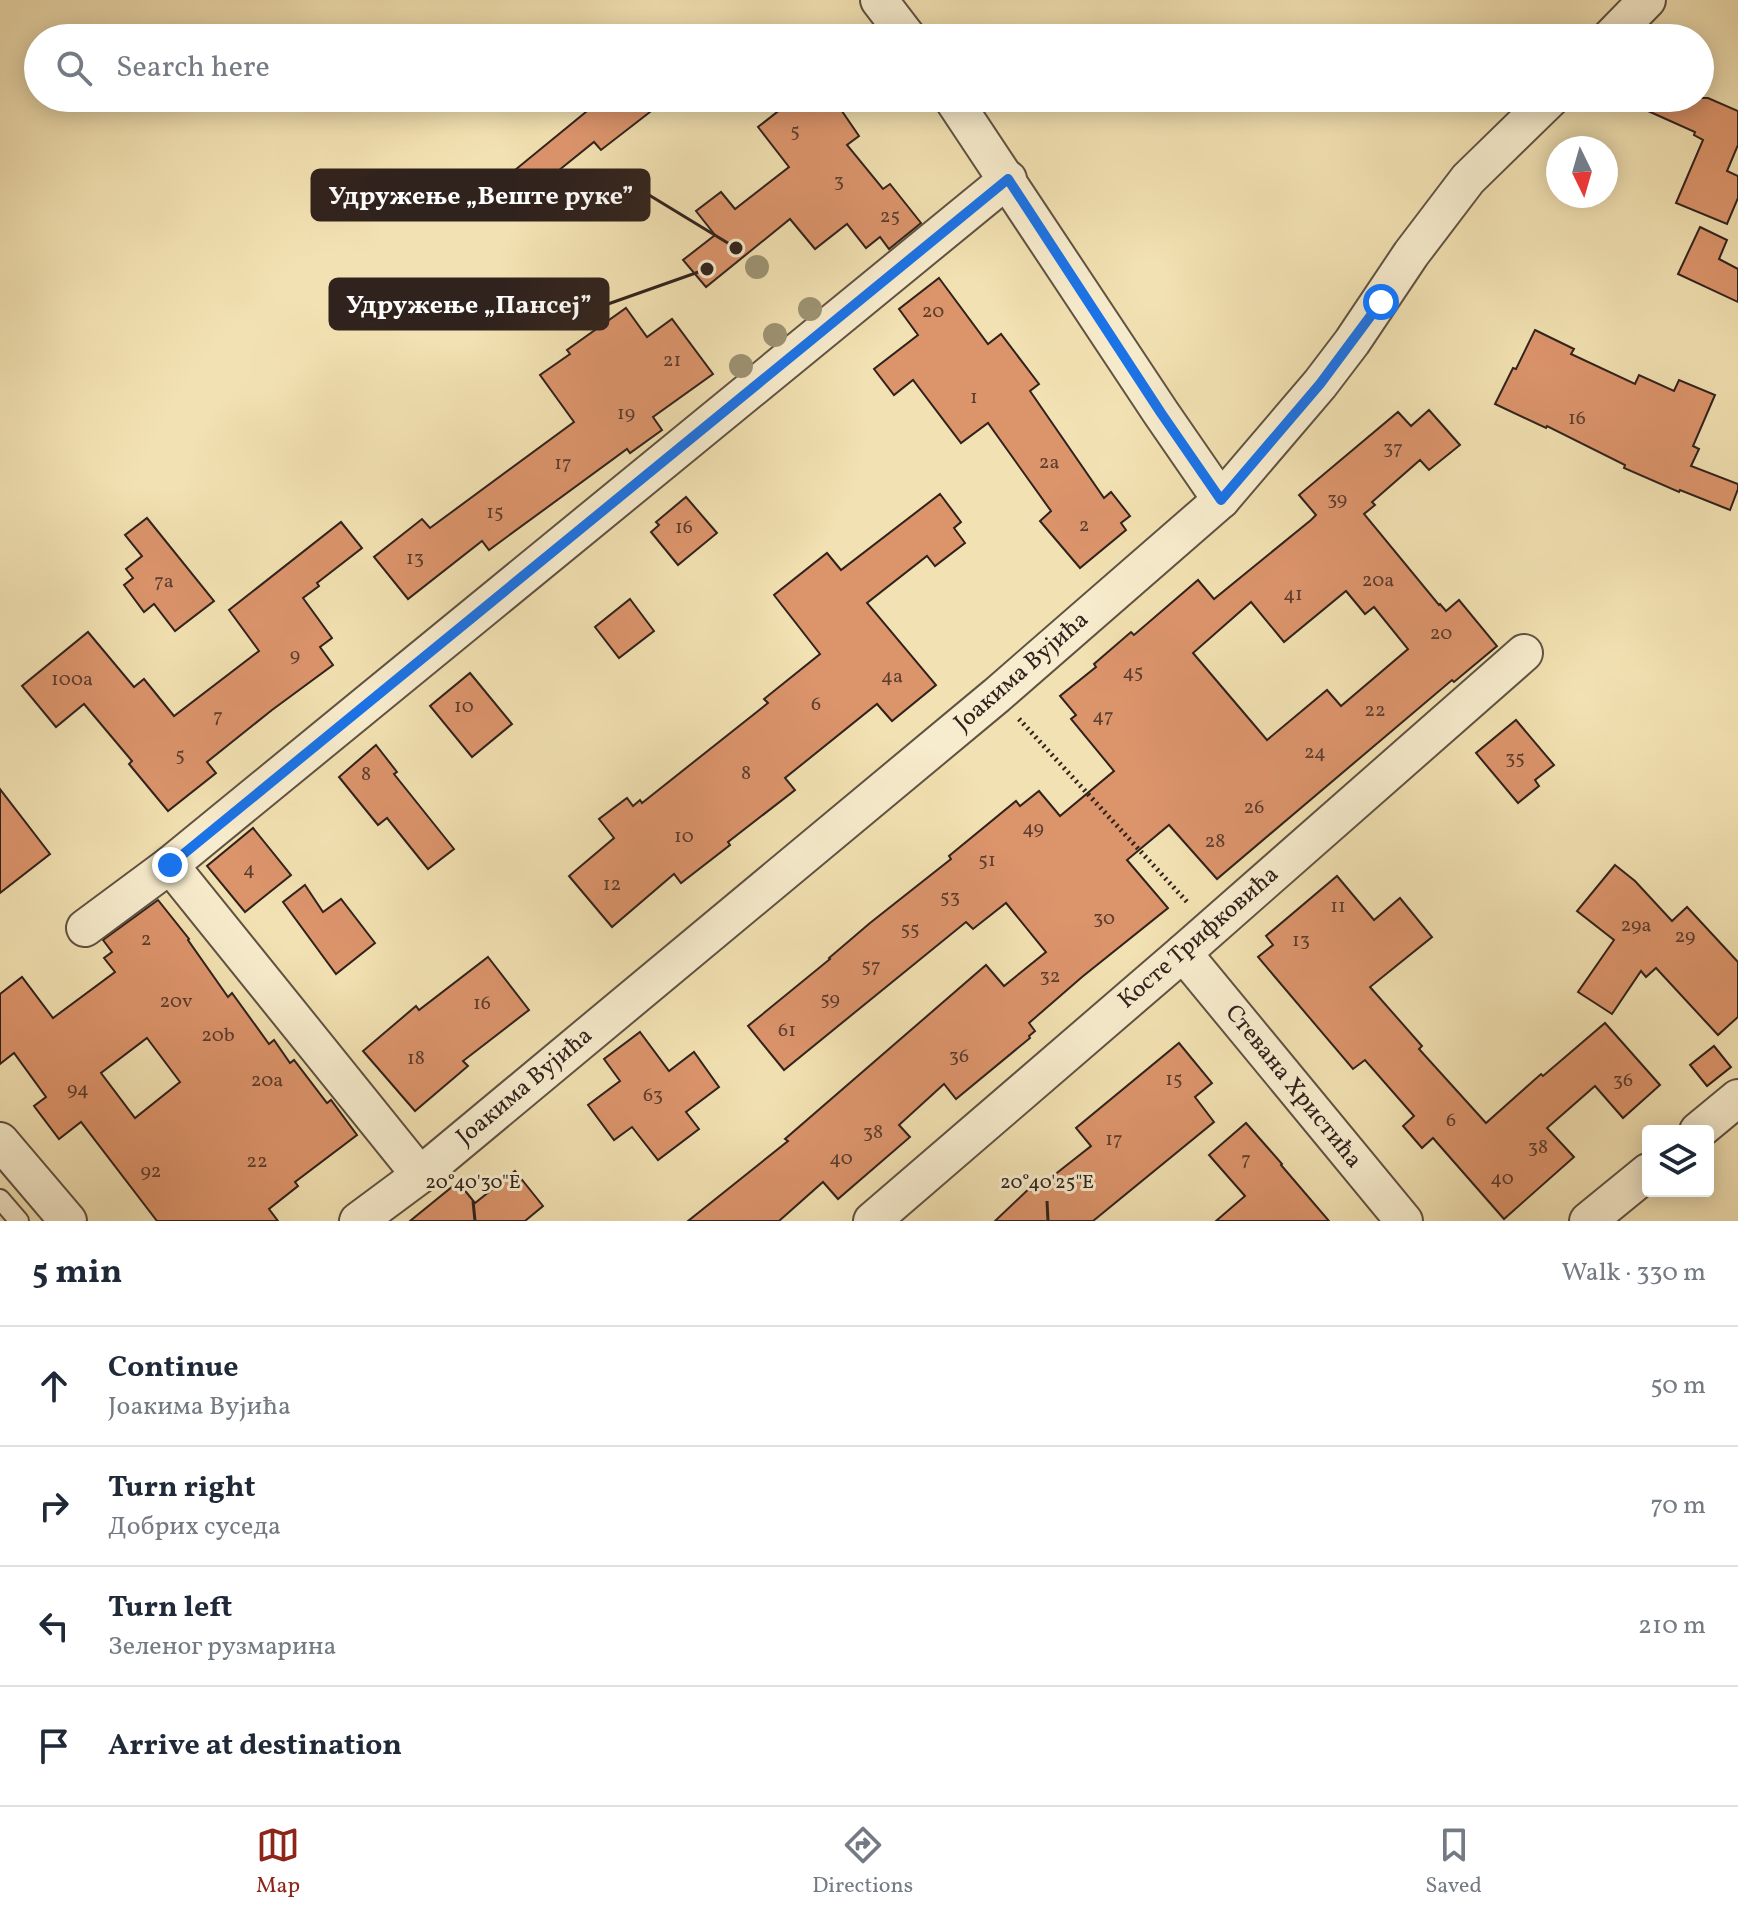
<!DOCTYPE html>
<html lang="en">
<head>
<meta charset="utf-8">
<style>
  :root { --surface:#fff; --page:#f2f2f3; --text:#1f2937; --muted:#747a83; --line:#e0e1e3; --accent:#8f2418 }
  body { margin:0; font-family:Vollkorn,serif; background:var(--page); color:var(--text) }
  .controls { position:absolute; right:24px; bottom:24px; display:grid; overflow:hidden; border-radius:8px; box-shadow:0 4px 20px #0003 }
  .controls button { width:72px; height:72px; display:grid; place-items:center; padding:0; border:0; border-bottom:2px solid var(--line); background:var(--surface); color:var(--text); font:40px sans-serif }
  .compass { position:absolute; left:1546px; top:136px; width:72px; height:72px; border-radius:50%; background:var(--surface); box-shadow:0 4px 20px #0003; rotate:175deg }
  .stop { position:absolute; width:24px; height:24px; margin:-18px; border:6px solid #1a73e8; border-radius:50%; background:#fff }
  .stop.end { background:#1a73e8; border-color:#fff; box-shadow:0 2px 8px #0008 }
  .list { margin:0; padding:0; list-style:none }
  h2 { display:flex; justify-content:space-between; align-items:center; height:104px; margin:0; padding:0 32px; font-size:34px }
  h2 small { font-size:26px; font-weight:400; color:var(--muted) }
  .list li { display:grid; grid-template-columns:52px 1fr auto; gap:24px; align-items:center; box-sizing:border-box; height:120px; padding:0 32px; border-top:2px solid var(--line) }
  .list b { display:block; font-size:30px; white-space:nowrap }
  .list p { margin:0; font-size:26px; white-space:nowrap; color:var(--muted) }
  .list em { font-size:26px; font-style:normal; color:var(--muted) }
  .icon { flex:none; width:44px; height:44px; fill:none; stroke:currentColor; stroke-width:2; stroke-linecap:round; stroke-linejoin:round }
  .map { position:relative; flex:none; width:1738px; height:1221px; overflow:hidden }
  .search { position:absolute; background:var(--surface); box-shadow:0 4px 20px #0003; left:24px; right:24px; top:24px; height:88px; display:flex; align-items:center; gap:20px; box-sizing:border-box; padding:0 28px; border-radius:44px; color:var(--muted); font-size:30px }
  .sheet { height:584px; background:var(--surface) }
  nav { display:flex; justify-content:space-around; align-items:center; box-sizing:border-box; height:112px; border-top:2px solid var(--line); background:var(--surface); font-size:22px; color:var(--muted) }
  nav a { display:grid; justify-items:center; gap:4px }
  nav .on { color:var(--accent) }
  .map>svg:first-child { display:block }
  .building { fill:#dc946b; stroke:#30221d; stroke-width:2; fill-rule:evenodd }
  .lines { fill:none; stroke-linecap:round; stroke-linejoin:round }
  .lane-casing { stroke:#605242; stroke-width:22 }
  .street-casing { stroke:#605242; stroke-width:40 }
  .path { stroke:#30221d; stroke-width:5; stroke-dasharray:2 4; stroke-linecap:butt }
  .lane { stroke:#f7eccd; stroke-width:18 }
  .street { stroke:#f7eccd; stroke-width:36 }
  .tree { fill:#9d9373 }
  .route { stroke:#1a73e8; stroke-width:10 }
  .ticks { fill:none; stroke:#30221d; stroke-width:3 }
  .labels { text-anchor:middle; dominant-baseline:central; stroke-width:6; stroke-linejoin:round; paint-order:stroke }
  .number-label { font-size:20px; fill:#5b3e30 }
  .street-label { font-size:24px; fill:#30221d; stroke:#f7eccd }
  .ticks-label { font-size:20px; text-anchor:middle; fill:#30221d; stroke:#f7eccd; stroke-width:6; stroke-linejoin:round; paint-order:stroke }
  .leader { fill:none; stroke:#30221d; stroke-width:3 }
  .callout-dot { fill:#30221d; stroke:#f7eccd; stroke-width:3 }
  .callout { fill:#30221d; stroke:#30221d; stroke-width:3 }
  .callout-label { font-size:26px; text-anchor:middle; font-weight:bold; fill:#fff }
</style>
</head>
<body>
<div class="map">
<svg width="1738" height="1221" viewBox="0 0 1738 1221">
  <rect width="100%" height="100%" fill="#f2e1b2"/>
  <filter id="stains"><feTurbulence type="fractalNoise" baseFrequency=".0025" numOctaves="4"/><feColorMatrix values="0 0 0 0 .2 0 0 0 0 .09 0 0 0 0 .02 0 0 0 .5 -.17"/></filter>
  <radialGradient id="worn" r=".72"><stop offset=".6" stop-color="#630" stop-opacity="0"/><stop offset="1" stop-color="#630" stop-opacity=".3"/></radialGradient>
  <!-- building -->
  <g class="building">
    <polygon points="603,98 668,98 601,150 594,142 548,179 556,188 524,215 498,184"/>
    <polygon points="795,98 833,98 859,136 847,145 883,189 890,184 921,223 889,249 880,237 866,248 847,224 815,249 790,219 706,287 683,260 715,235 696,211 721,192 735,209 789,167 758,127"/>
    <polygon points="1619,98 1708,98 1738,111 1738,145 1727,171 1738,176 1738,198 1727,224 1676,203 1703,140 1694,135 1695,132"/>
    <polygon points="1700,227 1727,240 1719,259 1738,269 1738,302 1678,274"/>
    <polygon points="939,278 988,344 1001,334 1039,384 1030,391 1104,498 1111,492 1130,516 1121,523 1126,530 1080,568 1040,521 1051,511 988,423 961,443 913,380 894,395 874,369 918,335 899,309"/>
    <polygon points="626,308 647,337 672,319 713,374 653,417 662,430 630,453 627,449 489,550 482,541 408,599 374,557 422,519 430,528 574,422 540,375 570,354 567,350"/>
    <polygon points="1535,330 1574,349 1571,354 1635,384 1639,375 1674,391 1679,380 1715,395 1693,446 1699,449 1691,466 1738,484 1738,489 1730,510 1680,490 1679,492 1624,468 1625,465 1547,426 1546,428 1495,404 1513,368 1516,369"/>
    <path d="M1429 410 1460 445 1429 470 1420 460 1372 502 1375 505 1364 514 1439 605 1440 604 1446 611 1459 600 1497 646 1454 682 1452 680 1217 879 1169 825 1127 860 1168 908 1082 977 1029 1023 1035 1031 1029 1036 1030 1038 956 1099 944 1084 899 1125 910 1137 838 1199 823 1182 779 1221H688L788 1141 785 1139 986 965 1004 986 1046 952 1006 903 973 929 966 922 784 1070 748 1026 830 959 829 958 870 923 951 859 949 856 1016 801 1020 806 1039 791 1060 816 1114 771 1071 719 1076 715 1060 696 1096 667 1094 664 1131 632 1134 635 1198 580 1214 599 1311 520 1316 515 1299 495 1398 412 1411 426ZM1346 591 1365 614 1374 607 1408 649 1341 706 1327 690 1267 740 1193 653 1251 602 1284 642Z"/>
    <polygon points="940,494 961,522 954,528 965,543 935,566 927,556 867,603 936,685 892,721 877,704 785,778 795,790 728,842 730,845 681,883 674,874 612,927 569,876 614,838 599,819 627,798 633,806 640,800 642,803 768,703 764,699 820,654 774,595 827,553 841,570"/>
    <polygon points="686,497 717,533 678,565 651,532 659,525 656,522"/>
    <polygon points="147,518 214,601 175,631 154,604 144,612 124,585 133,578 126,569 142,556 125,535"/>
    <polygon points="341,522 362,548 317,583 319,586 303,598 332,638 320,647 333,665 272,710 207,762 216,773 168,811 129,764 132,761 84,704 56,727 22,686 88,632 134,687 144,679 174,716 259,651 229,610"/>
    <polygon points="630,599 654,631 619,658 595,627"/>
    <polygon points="470,673 512,724 472,757 430,706"/>
    <polygon points="1516,720 1554,765 1535,780 1539,786 1518,803 1476,753"/>
    <polygon points="376,745 397,772 394,774 454,849 428,869 387,818 378,825 339,777"/>
    <polygon points="0,789 50,854 0,893"/>
    <polygon points="253,828 291,875 245,912 207,866"/>
    <polygon points="1615,865 1635,881 1672,921 1687,907 1738,962 1738,1017 1718,1035 1656,968 1646,977 1641,971 1612,1014 1578,992 1614,940 1577,911"/>
    <polygon points="1337,876 1374,920 1400,898 1432,937 1370,987 1422,1046 1419,1049 1486,1123 1541,1074 1543,1076 1605,1023 1660,1085 1623,1118 1595,1086 1547,1128 1574,1157 1504,1219 1433,1138 1422,1148 1403,1126 1414,1116 1365,1060 1353,1069 1258,957 1273,945 1266,936"/>
    <polygon points="305,885 323,912 341,899 375,943 336,974 283,902"/>
    <path d="M158 900 189 939 188 940 228 997 232 993 269 1044 274 1040 290 1063 294 1060 327 1103 331 1100 357 1135 295 1182 298 1186 269 1209 278 1221H157L81 1122 59 1139 34 1106 46 1097 14 1053 0 1064V994L22 977 53 1018 115 972 104 958 112 952 103 940ZM147 1038 180 1082 135 1118 101 1073Z"/>
    <polygon points="488,957 529,1010 463,1061 468,1066 415,1111 363,1051 416,1006 419,1010"/>
    <polygon points="640,1032 669,1071 694,1052 719,1087 686,1112 699,1129 658,1160 632,1127 614,1140 588,1105 620,1081 604,1059"/>
    <polygon points="1179,1043 1212,1083 1195,1097 1214,1122 1093,1221 995,1221 1035,1183 1039,1187 1091,1146 1076,1128"/>
    <polygon points="1714,1046 1731,1067 1707,1086 1690,1065"/>
    <polygon points="1246,1123 1282,1164 1281,1165 1329,1221 1216,1221 1245,1196 1209,1155"/>
    <polygon points="515,1171 543,1206 525,1221 410,1221 458,1182 475,1203"/>
  </g>
  <g class="lines">
    <!-- lane casing -->
    <g class="lane-casing">
      <polyline id="lane" points="0,1199 19,1221"/>
    </g>
    <!-- street casing -->
    <g class="street-casing">
      <g id="street">
        <polyline points="879,0 908,38"/>
        <polyline points="1610,38 1647,0"/>
        <polyline points="952,98 1161,413 1221,500"/>
        <polyline points="170,865 420,1175"/>
        <polyline points="85,928 170,865 1008,179"/>
        <polyline points="1183,953 1404,1221"/>
        <polyline points="1698,1131 1738,1098"/>
        <polyline points="0,1141 68,1221"/>
        <polyline points="358,1221 420,1175 997,695 1221,500 1320,384 1352,342 1411,254 1468,179 1551,98"/>
        <polyline points="872,1221 1183,953 1524,653"/>
        <polyline points="1588,1221 1648,1172"/>
      </g>
    </g>
    <!-- path -->
    <polyline class="path" points="1019,719 1188,903"/>
    <!-- lane -->
    <use href="#lane" class="lane"/>
    <!-- street -->
    <use href="#street" class="street"/>
  </g>
  <!-- trees -->
  <g class="tree">
    <circle cx="757" cy="267" r="12"/>
    <circle cx="810" cy="309" r="12"/>
    <circle cx="775" cy="335" r="12"/>
    <circle cx="741" cy="366" r="12"/>
  </g>
  <g class="lines">
    <!-- route -->
    <polyline class="route" points="170,865 1008,179 1161,413 1221,500 1320,384 1381,302"/>
  </g>
  <!-- ticks -->
  <path class="ticks" d="M473 1201 475 1221M1047 1201 1048 1221"/>
  <g class="labels">
    <!-- number labels -->
    <g class="number-label">
      <text x="795" y="132">5</text>
      <text x="839" y="182">3</text>
      <text x="890" y="217">25</text>
      <text x="933" y="312">20</text>
      <text x="672" y="361">21</text>
      <text x="974" y="398">1</text>
      <text x="626" y="414">19</text>
      <text x="1577" y="419">16</text>
      <text x="1393" y="449">37</text>
      <text x="1049" y="463">2a</text>
      <text x="563" y="464">17</text>
      <text x="1337" y="500">39</text>
      <text x="495" y="513">15</text>
      <text x="1084" y="526">2</text>
      <text x="684" y="528">16</text>
      <text x="415" y="559">13</text>
      <text x="1378" y="581">20a</text>
      <text x="164" y="582">7a</text>
      <text x="1293" y="595">41</text>
      <text x="1441" y="634">20</text>
      <text x="295" y="656">9</text>
      <text x="1133" y="673">45</text>
      <text x="892" y="677">4a</text>
      <text x="72" y="680">100a</text>
      <text x="816" y="705">6</text>
      <text x="464" y="707">10</text>
      <text x="1375" y="711">22</text>
      <text x="218" y="717">7</text>
      <text x="1103" y="717">47</text>
      <text x="1315" y="753">24</text>
      <text x="180" y="756">5</text>
      <text x="1515" y="759">35</text>
      <text x="746" y="774">8</text>
      <text x="366" y="775">8</text>
      <text x="1254" y="808">26</text>
      <text x="1033" y="829">49</text>
      <text x="684" y="837">10</text>
      <text x="1215" y="842">28</text>
      <text x="987" y="861">51</text>
      <text x="249" y="870">4</text>
      <text x="612" y="885">12</text>
      <text x="950" y="898">53</text>
      <text x="1338" y="907">11</text>
      <text x="1104" y="919">30</text>
      <text x="1636" y="926">29a</text>
      <text x="910" y="930">55</text>
      <text x="1685" y="937">29</text>
      <text x="146" y="940">2</text>
      <text x="1301" y="941">13</text>
      <text x="871" y="967">57</text>
      <text x="1050" y="977">32</text>
      <text x="830" y="1000">59</text>
      <text x="176" y="1002">20v</text>
      <text x="482" y="1004">16</text>
      <text x="787" y="1031">61</text>
      <text x="218" y="1036">20b</text>
      <text x="959" y="1057">36</text>
      <text x="416" y="1059">18</text>
      <text x="1174" y="1080">15</text>
      <text x="267" y="1081">20a</text>
      <text x="1623" y="1081">36</text>
      <text x="78" y="1090">94</text>
      <text x="653" y="1096">63</text>
      <text x="1451" y="1121">6</text>
      <text x="873" y="1133">38</text>
      <text x="1114" y="1140">17</text>
      <text x="1538" y="1148">38</text>
      <text x="841" y="1159">40</text>
      <text x="1246" y="1160">7</text>
      <text x="257" y="1162">22</text>
      <text x="151" y="1172">92</text>
      <text x="1502" y="1179">40</text>
    </g>
    <!-- street labels -->
    <g class="street-label">
      <text transform="translate(1022 672) rotate(-41)">Јоакима Вујића</text>
      <text transform="translate(1199 938) rotate(-41)">Косте Трифковића</text>
      <text transform="translate(525 1087) rotate(-40)">Јоакима Вујића</text>
      <text transform="translate(1293 1087) rotate(51)">Стевана Христића</text>
    </g>
  </g>
  <g class="ticks-label">
    <text x="473" y="1188">20°40'30"E</text>
    <text x="1047" y="1188">20°40'25"E</text>
  </g>
  <!-- callouts -->
  <path class="leader" d="M736 248L649 195M707 269L608 304"/>
  <g class="callout-dot">
    <circle cx="736" cy="248" r="8"/>
    <circle cx="707" cy="269" r="8"/>
  </g>
  <g class="callout">
    <rect x="312" y="170" width="337" height="50" rx="8"/>
    <rect x="330" y="279" width="278" height="50" rx="8"/>
  </g>
  <g class="callout-label">
    <text x="481" y="204">Удружење „Веште руке”</text>
    <text x="469" y="313">Удружење „Пансеј”</text>
  </g>
  <rect width="100%" height="100%" filter="url(#stains)"/>
  <rect width="100%" height="100%" fill="url(#worn)"/>
</svg>
<div class="controls">
<button><svg class="icon" aria-label="layers" viewBox="0 0 24 24"><path d="M12 4l9 5-9 5-9-5zM3 14l9 5 9-5"/></svg></button>
</div>
<svg class="compass" viewBox="-18 -18 36 36"><path d="M0-13l5 13h-10z" fill="#e53935"/><path d="M0 13l5-13h-10z" fill="#747a83"/></svg>
<div class="stop" style="left:1381px;top:302px"></div>
<div class="stop end" style="left:170px;top:865px"></div>
<div class="search"><svg class="icon" aria-label="search" viewBox="0 0 24 24"><circle cx="10" cy="10" r="6"/><path d="M15 15l6 6"/></svg>Search here</div>
</div>
<section class="sheet">
<h2>5 min<small>Walk · 330 m</small></h2>
<ul class="list">
<li><svg class="icon" aria-label="ahead" viewBox="0 0 24 24"><path d="M12 20V5M6 11l6-6 6 6"/></svg><div><b>Continue</b><p>Јоакима Вујића</p></div><em>50 m</em></li>
<li><svg class="icon" aria-label="right" viewBox="0 0 24 24"><path d="M7 20v-9h11M14 6l5 5-5 5"/></svg><div><b>Turn right</b><p>Добрих суседа</p></div><em>70 m</em></li>
<li><svg class="icon" aria-label="left" viewBox="0 0 24 24"><path d="M17 20v-9H6M10 6l-5 5 5 5"/></svg><div><b>Turn left</b><p>Зеленог рузмарина</p></div><em>210 m</em></li>
<li><svg class="icon" aria-label="arrive" viewBox="0 0 24 24"><path d="M6 21V4h12l-3 4 3 4H6"/></svg><div><b>Arrive at destination</b></div></li>
</ul>
</section>
<nav>
<a class="on"><svg class="icon" aria-label="map" viewBox="0 0 24 24"><path d="M3 6l6-2 6 2 6-2v14l-6 2-6-2-6 2zM9 4v14M15 6v14"/></svg>Map</a>
<a><svg class="icon" aria-label="directions" viewBox="0 0 24 24"><path d="M12 3l9 9-9 9-9-9zM9 14v-3h6M13 9l2 2-2 2"/></svg>Directions</a>
<a><svg class="icon" aria-label="saved" viewBox="0 0 24 24"><path d="M7 4h10v16l-5-4-5 4z"/></svg>Saved</a>
</nav>
</body>
</html>
